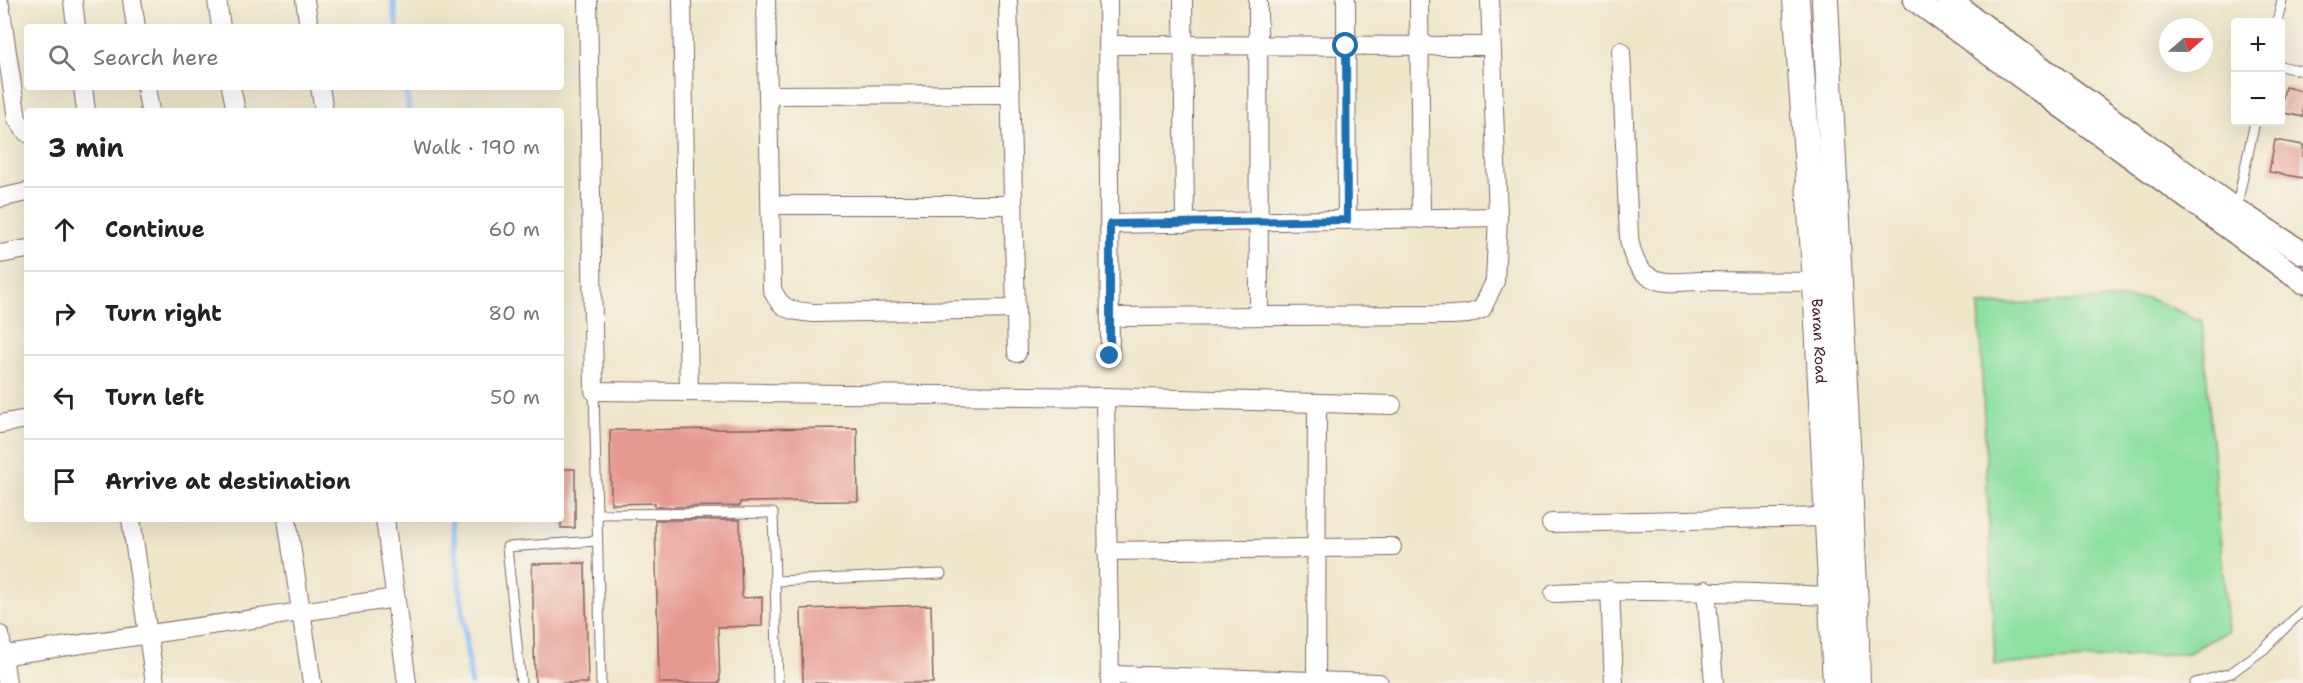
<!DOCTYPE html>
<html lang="en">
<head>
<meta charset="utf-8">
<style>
  :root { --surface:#fff; --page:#f6f6f6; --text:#222; --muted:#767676; --line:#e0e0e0 }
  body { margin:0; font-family:"Shantell Sans",sans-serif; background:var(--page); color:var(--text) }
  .controls { position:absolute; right:18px; top:18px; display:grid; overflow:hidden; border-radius:6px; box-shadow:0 6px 24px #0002 }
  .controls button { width:54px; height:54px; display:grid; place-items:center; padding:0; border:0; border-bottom:2px solid var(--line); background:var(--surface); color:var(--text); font:30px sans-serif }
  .compass { position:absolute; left:2159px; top:18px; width:54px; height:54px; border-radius:50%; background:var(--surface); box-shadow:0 6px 24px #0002; rotate:70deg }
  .stop { position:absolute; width:18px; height:18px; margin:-14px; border:4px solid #1f6fb2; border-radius:50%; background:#fff }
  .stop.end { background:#1f6fb2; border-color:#fff; box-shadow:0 2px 6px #0008 }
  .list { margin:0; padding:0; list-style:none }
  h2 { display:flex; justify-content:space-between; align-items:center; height:78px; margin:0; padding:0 24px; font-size:26px }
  h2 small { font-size:20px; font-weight:400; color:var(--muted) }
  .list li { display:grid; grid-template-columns:39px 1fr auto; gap:18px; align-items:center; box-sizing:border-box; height:84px; padding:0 24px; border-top:2px solid var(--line) }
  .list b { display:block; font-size:22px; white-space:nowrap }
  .list em { font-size:20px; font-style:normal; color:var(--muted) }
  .icon { flex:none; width:33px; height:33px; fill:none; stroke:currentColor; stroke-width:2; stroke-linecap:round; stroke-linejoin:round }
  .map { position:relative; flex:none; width:2303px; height:683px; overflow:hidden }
  .search { position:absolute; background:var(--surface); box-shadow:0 6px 24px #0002; left:24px; top:24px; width:540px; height:66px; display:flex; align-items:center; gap:15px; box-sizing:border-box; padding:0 21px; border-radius:6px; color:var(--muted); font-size:22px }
  .panel { position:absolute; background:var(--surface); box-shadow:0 6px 24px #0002; left:24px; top:108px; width:540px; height:414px; border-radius:6px }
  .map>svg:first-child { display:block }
  .green { fill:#8ce0a1; stroke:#6b8066; stroke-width:1.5 }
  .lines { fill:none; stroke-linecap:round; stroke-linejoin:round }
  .stream { stroke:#85bcf5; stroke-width:6 }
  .building { fill:#e69990 }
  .service-casing { stroke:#846563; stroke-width:11 }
  .minor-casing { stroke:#846563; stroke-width:20 }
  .tertiary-casing { stroke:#846563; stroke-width:25 }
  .secondary-casing { stroke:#846563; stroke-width:28 }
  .service { stroke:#fff; stroke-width:9 }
  .minor { stroke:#fff; stroke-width:18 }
  .tertiary { stroke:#fff; stroke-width:22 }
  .secondary { stroke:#fff; stroke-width:26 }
  .route { stroke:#1f6fb2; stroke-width:8 }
  .labels { text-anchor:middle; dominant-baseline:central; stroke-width:6; stroke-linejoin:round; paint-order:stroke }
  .street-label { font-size:15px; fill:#4a1f2b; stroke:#f7f3e8 }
</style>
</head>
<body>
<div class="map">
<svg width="2303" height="683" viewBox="0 0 2303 683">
  <rect width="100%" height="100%" fill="#f7f3e8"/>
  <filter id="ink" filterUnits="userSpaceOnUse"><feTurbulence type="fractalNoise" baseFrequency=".0167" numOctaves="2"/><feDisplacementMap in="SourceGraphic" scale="12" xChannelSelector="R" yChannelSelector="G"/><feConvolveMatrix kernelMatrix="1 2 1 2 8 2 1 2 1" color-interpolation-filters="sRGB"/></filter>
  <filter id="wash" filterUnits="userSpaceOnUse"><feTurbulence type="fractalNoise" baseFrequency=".008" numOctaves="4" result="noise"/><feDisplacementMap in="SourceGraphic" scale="24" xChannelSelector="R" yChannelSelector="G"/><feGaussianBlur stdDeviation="1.35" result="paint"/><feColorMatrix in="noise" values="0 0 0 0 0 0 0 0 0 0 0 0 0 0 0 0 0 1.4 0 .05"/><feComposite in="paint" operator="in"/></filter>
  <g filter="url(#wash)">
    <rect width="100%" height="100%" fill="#efe6ca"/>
    <!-- green -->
    <polygon class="green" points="2148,298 2202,321 2228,631 2188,653 1995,665 1979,305"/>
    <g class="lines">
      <!-- stream -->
      <g class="stream">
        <polyline points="393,0 397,27"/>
        <polyline points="406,87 409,111"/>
        <polyline points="452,519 471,683"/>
      </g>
    </g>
    <g id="blocks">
      <!-- building -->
      <g class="building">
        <polygon points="2285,87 2303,91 2303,117 2280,112"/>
        <polygon points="2275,140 2303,145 2303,178 2269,172"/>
        <polygon points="857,428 858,501 740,502 740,506 655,507 655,503 611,504 610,430"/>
        <rect x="561" y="469" width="14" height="59"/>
        <polygon points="655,520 740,520 742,598 762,597 762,626 718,627 720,683 659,683"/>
        <polygon points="585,563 588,683 535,683 532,564"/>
        <polygon points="931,605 933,683 803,683 801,609"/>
      </g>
    </g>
  </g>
  <g filter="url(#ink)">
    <use href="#blocks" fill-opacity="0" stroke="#846563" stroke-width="1.5"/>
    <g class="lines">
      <!-- service casing -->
      <g class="service-casing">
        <g id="service">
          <polyline points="2277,22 2282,0"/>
          <polyline points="2280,66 2303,71"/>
          <polyline points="2236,209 2255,122"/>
          <polyline points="594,391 601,683"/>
          <polyline points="596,514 773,513 778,683"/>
          <polyline points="775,581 941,574"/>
          <polyline points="521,683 507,547 596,541"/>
          <polyline points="2195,683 2231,673 2264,649 2303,610"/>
        </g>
      </g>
      <!-- minor casing -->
      <g class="minor-casing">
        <g id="minor">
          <polyline points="73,0 76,27"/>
          <polyline points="132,0 136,27"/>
          <polyline points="217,0 221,27"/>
          <polyline points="305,0 309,27"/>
          <polyline points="588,0 594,391 1105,397 1392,405"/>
          <polyline points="682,0 689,392"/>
          <path d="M766 0 772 289C781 311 792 311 814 313L1015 309"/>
          <polyline points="1008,0 1017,353"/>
          <polyline points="1108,0 1110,356"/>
          <polyline points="1183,0 1185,223"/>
          <polyline points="1258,0 1259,316"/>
          <polyline points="1346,0 1347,220"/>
          <polyline points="1419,0 1421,219"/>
          <polyline points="0,5 17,119 27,133"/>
          <polyline points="1108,45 1490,46"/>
          <path d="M1621 51 1629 238C1632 256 1637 272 1654 279 1669 285 1685 281 1700 281 1739 281 1777 282 1816 282"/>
          <polyline points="83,87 86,111"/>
          <polyline points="146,87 150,111"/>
          <polyline points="231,87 236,111"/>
          <polyline points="320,87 324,111"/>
          <polyline points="769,95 1010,94"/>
          <polyline points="0,198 27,192"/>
          <polyline points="771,205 1013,205"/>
          <polyline points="1110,224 1498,217"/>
          <polyline points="0,254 27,249"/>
          <polyline points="1110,317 1451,315 1468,314 1482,309 1495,281 1498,217 1490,0"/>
          <polyline points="1105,397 1110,683"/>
          <polyline points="0,424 27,419"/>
          <polyline points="131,519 155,683"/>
          <polyline points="287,519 312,683"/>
          <polyline points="385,519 407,683"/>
          <polyline points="1551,523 1826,517"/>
          <polyline points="1107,551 1392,547"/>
          <polyline points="1610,590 1614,683"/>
          <polyline points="1706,590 1714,683"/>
          <path d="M1554 593C1647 589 1738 592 1831 596"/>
          <polyline points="0,635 7,683"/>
          <polyline points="0,656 396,598"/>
          <polyline points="1110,675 1379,683"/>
          <polyline points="1316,683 1317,403"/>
        </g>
      </g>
      <!-- tertiary casing -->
      <g class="tertiary-casing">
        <g id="tertiary">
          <polyline points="1915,0 2303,282"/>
          <polyline points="1949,0 2236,210 2303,253"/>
        </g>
      </g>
      <!-- secondary casing -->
      <g class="secondary-casing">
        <g id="secondary">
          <path id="s1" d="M1796 0 1816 282 1836 683"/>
          <polyline points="1825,0 1855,606 1857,683"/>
        </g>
      </g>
      <!-- service -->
      <use href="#service" class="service"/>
      <!-- minor -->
      <use href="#minor" class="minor"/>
      <!-- tertiary -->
      <use href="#tertiary" class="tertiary"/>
      <!-- secondary -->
      <use href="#secondary" class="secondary"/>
    </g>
  </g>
  <g class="lines" filter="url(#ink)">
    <!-- route -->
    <polyline class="route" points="1110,356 1110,224 1347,220 1346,46"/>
  </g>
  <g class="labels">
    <!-- street labels -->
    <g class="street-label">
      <text stroke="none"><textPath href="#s1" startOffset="342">Baran Road</textPath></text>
    </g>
  </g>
</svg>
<div class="controls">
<button>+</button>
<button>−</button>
</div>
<svg class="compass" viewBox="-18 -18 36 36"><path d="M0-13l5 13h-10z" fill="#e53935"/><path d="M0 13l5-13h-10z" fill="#767676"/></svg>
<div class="stop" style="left:1346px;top:46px"></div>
<div class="stop end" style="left:1110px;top:356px"></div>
<div class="search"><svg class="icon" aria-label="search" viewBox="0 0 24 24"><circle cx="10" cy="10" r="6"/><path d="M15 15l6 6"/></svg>Search here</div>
<section class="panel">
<h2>3 min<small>Walk · 190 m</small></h2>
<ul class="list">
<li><svg class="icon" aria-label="ahead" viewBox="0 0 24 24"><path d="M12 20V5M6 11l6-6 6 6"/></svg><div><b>Continue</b></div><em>60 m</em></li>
<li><svg class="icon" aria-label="right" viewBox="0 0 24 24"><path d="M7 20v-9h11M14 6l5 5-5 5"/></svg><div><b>Turn right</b></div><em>80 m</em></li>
<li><svg class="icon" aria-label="left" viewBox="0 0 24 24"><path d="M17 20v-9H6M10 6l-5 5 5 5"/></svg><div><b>Turn left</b></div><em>50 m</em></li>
<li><svg class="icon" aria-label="arrive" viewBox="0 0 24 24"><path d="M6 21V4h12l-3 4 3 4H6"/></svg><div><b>Arrive at destination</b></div></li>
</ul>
</section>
</div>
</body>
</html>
